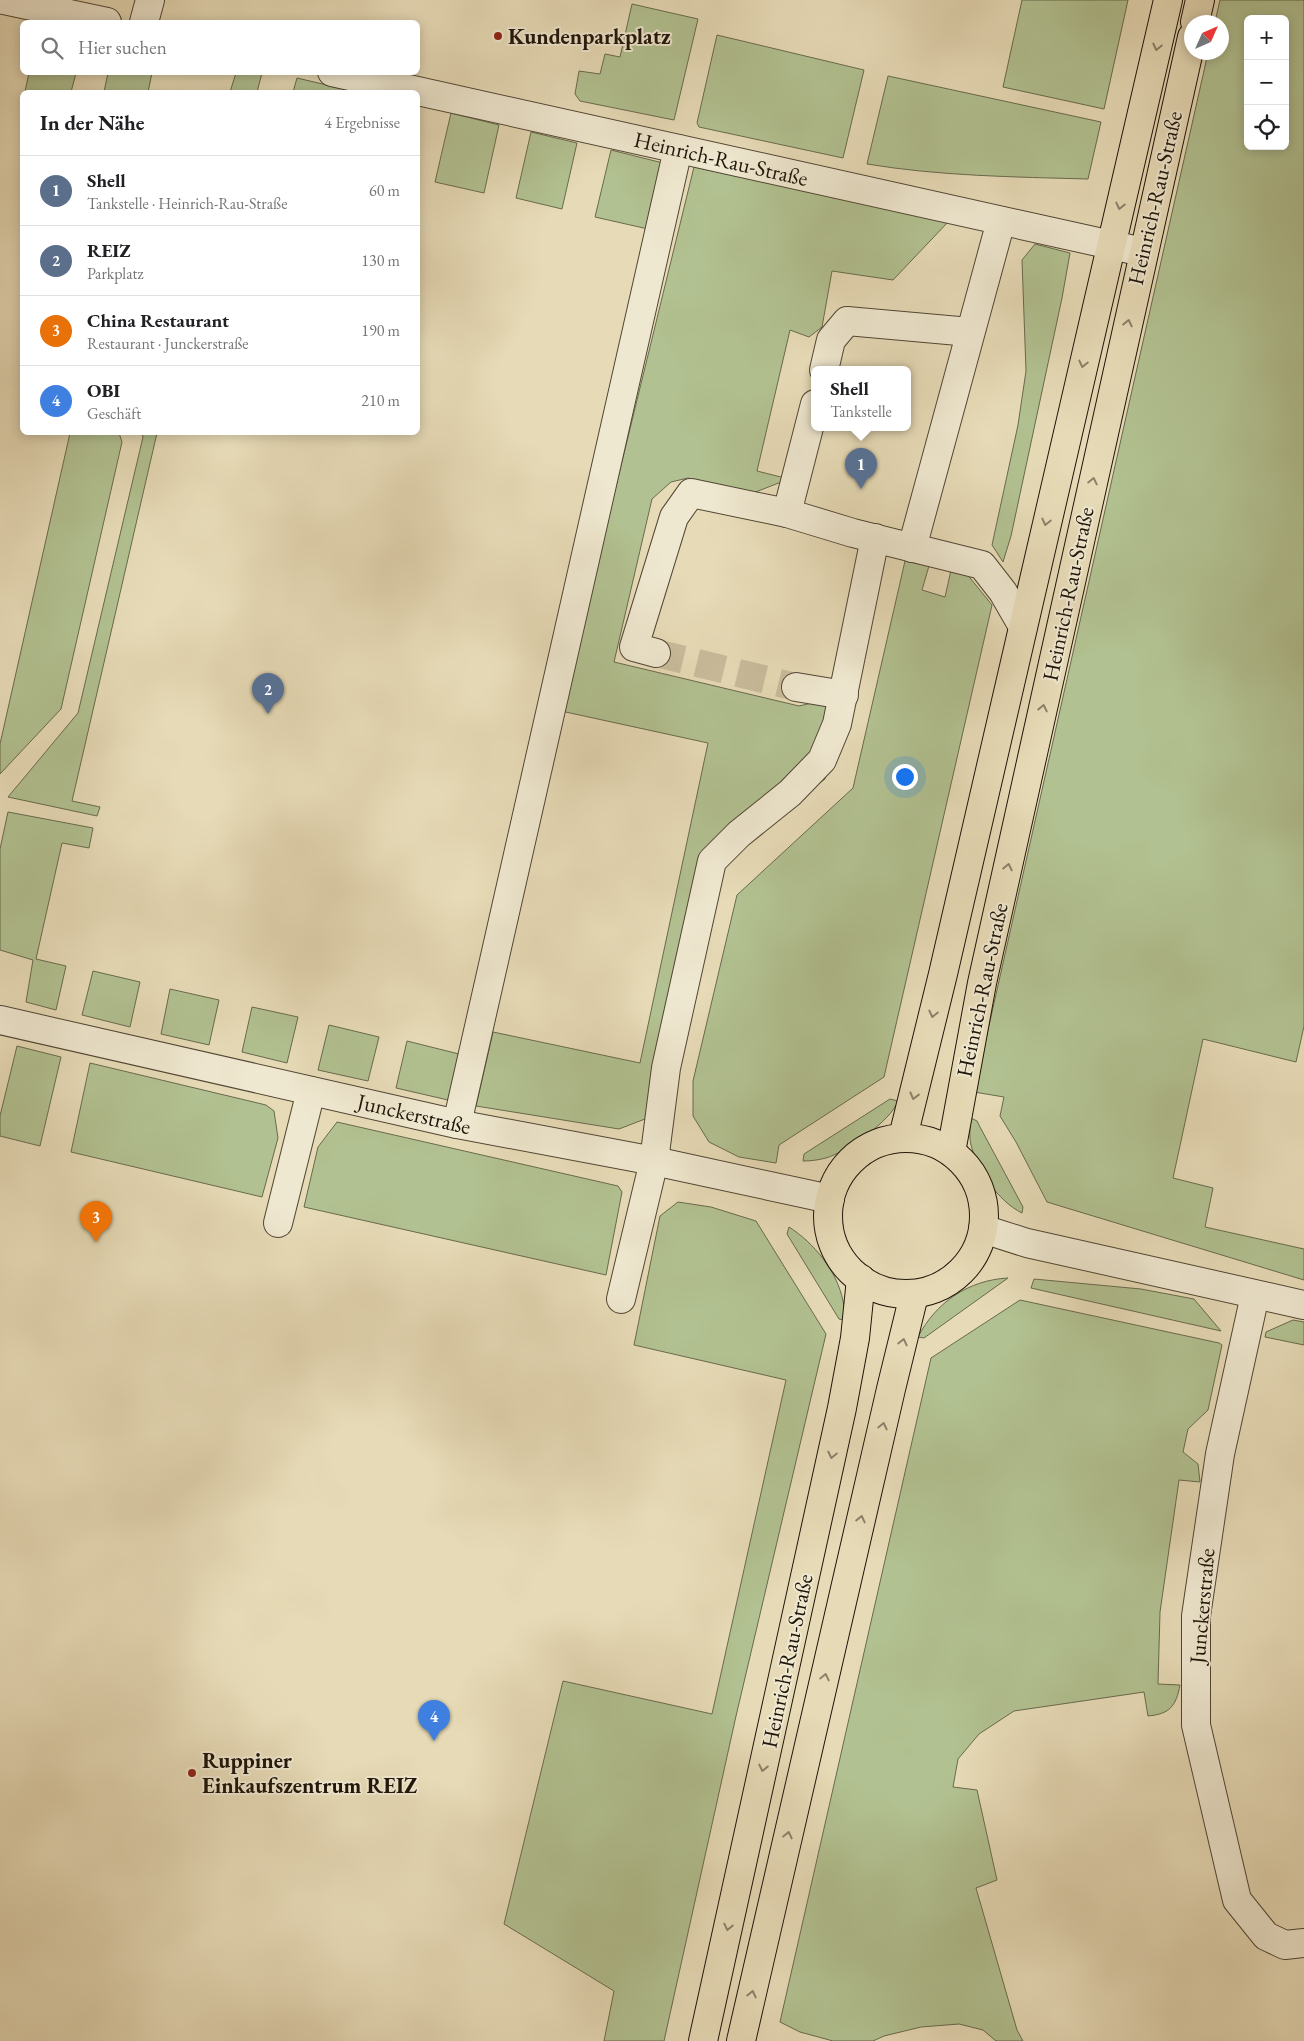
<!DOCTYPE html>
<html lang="de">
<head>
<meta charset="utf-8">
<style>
  :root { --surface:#fff; --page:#f2f2f2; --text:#202124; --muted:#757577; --line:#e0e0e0; --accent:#7c3aed }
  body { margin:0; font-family:"EB Garamond",serif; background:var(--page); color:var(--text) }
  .controls { position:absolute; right:15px; top:15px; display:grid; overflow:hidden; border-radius:8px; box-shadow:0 2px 12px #0003 }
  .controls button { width:45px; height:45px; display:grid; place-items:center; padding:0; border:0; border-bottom:1px solid var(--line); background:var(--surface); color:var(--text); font:25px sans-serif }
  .compass { position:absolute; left:1184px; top:15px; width:45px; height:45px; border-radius:50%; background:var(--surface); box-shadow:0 2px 12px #0003; rotate:45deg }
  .you { position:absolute; left:904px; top:776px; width:18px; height:18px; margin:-12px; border:4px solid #fff; border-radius:50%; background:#1a73e8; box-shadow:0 0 0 8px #1a73e833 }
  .badge { display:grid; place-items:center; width:32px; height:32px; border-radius:50%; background:var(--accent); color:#fff; font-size:16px; font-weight:700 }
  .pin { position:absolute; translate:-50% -41px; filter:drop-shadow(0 1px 2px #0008) }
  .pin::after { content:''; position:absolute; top:26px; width:18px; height:15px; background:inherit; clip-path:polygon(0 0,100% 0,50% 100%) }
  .popup { position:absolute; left:811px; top:366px; width:100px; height:65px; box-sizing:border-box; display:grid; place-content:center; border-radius:8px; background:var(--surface); filter:drop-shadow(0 1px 4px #0005); font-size:16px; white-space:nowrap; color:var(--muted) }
  .popup b { font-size:19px; color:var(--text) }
  .popup::after { content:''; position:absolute; left:50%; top:100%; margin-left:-10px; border:10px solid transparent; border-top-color:var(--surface) }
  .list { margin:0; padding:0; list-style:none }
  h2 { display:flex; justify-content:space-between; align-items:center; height:65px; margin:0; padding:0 20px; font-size:21px }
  h2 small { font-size:16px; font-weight:400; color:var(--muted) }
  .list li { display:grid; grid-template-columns:32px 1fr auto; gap:15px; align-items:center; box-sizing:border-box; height:70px; padding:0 20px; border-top:1px solid var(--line) }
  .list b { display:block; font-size:19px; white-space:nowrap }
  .list p { margin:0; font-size:16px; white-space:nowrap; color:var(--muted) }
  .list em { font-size:16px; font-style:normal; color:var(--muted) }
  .icon { flex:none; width:28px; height:28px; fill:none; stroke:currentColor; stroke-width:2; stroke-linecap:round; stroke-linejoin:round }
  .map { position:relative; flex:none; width:1304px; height:2041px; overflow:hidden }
  .search { position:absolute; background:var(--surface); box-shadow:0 2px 12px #0003; left:20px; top:20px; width:400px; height:55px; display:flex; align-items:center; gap:12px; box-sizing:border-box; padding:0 18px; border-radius:8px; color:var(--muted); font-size:19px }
  .panel { position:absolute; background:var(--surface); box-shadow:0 2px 12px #0003; left:20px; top:90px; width:400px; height:345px; border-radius:8px }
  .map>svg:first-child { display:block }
  .green { fill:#b2c191; stroke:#686a4d; fill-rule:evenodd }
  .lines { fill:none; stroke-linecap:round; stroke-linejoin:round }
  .minor-tunnel { stroke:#c9bd9d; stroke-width:28; stroke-dasharray:28 14; stroke-linecap:butt }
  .minor-casing { stroke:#514634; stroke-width:30 }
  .major-casing { stroke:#1f1409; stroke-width:30 }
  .minor { stroke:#efe8d0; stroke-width:28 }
  .major { stroke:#e7dbb7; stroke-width:28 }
  .oneway { stroke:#8d8169 }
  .poi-dot { fill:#8f2418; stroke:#efe8d0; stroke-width:2 }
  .labels { text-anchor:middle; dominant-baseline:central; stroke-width:4; stroke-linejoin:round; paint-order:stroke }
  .poi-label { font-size:22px; font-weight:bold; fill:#1f1409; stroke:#efe8d0; text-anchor:start }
  .street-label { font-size:22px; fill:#1f1409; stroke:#efe8d0 }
</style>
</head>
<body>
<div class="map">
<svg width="1304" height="2041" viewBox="0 0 1304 2041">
  <rect width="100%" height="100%" fill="#e7dbb7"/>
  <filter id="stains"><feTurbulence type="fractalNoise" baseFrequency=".004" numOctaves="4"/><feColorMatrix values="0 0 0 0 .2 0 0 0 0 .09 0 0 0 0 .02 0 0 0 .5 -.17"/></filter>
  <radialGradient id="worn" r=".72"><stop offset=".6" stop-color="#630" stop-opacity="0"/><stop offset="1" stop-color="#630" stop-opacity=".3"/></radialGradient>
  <!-- green -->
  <g class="green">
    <polygon points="1022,0 1128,0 1104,109 1003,87"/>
    <path d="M1220 0H1304V1026L1296 1062 1203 1039 1173 1178 1213 1188 1205 1227 1304 1249V1280L1047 1202 1016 1142 1000 1116 1004 1097 974 1092 1208 53 1222 52V22H1215ZM1248 19H1285V146H1248Z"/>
    <polygon points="632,4 698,19 674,120 580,101 575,94 579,71 600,74 605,54 620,57"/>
    <polygon points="717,35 864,70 843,158 699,127 697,123"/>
    <polygon points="29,73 29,72 76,73 71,92 25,91"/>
    <polygon points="108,73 152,73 148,92 104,92"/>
    <polygon points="236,73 262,73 257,92 230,92"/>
    <path d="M888 76 1101 122 1088 179C1014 177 939 176 867 164Z"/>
    <polygon points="297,78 344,89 343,92 293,92"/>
    <polygon points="451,113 499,125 484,193 435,182"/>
    <polygon points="531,132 577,143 562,209 516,198"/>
    <polygon points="611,150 663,163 648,229 595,217"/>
    <polygon points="694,167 948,222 893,280 832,271 822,327 809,337 790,330 757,471 789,479 753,493 688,478 671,482 652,499 614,662 799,706 816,702 833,709 837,729 825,779 719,859 665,1092 645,1119 619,1129 476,1106 493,1032 640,1063 708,743 561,711"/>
    <polygon points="1035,244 1070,253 1062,298 1011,536 1003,562 992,545 1018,425 1026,371 1022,260"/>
    <polygon points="70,433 119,433 122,442 61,709 0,774 0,744"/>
    <polygon points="142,433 157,433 72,801 100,807 97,816 8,797 78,713 143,437"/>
    <polygon points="905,561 929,566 922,590 945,597 951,570 966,573 992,605 884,1077 779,1145 776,1163 739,1157 709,1142 693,1116 693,1081 737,895 853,788"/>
    <polygon points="8,812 93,828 89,848 62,843 36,959 66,966 56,1010 26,1002 33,960 0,950 0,849"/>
    <polygon points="93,971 140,982 130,1027 82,1015"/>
    <polygon points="170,989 219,1000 209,1045 161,1034"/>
    <polygon points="252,1007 298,1017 287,1063 242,1052"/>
    <polygon points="329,1025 379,1037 368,1081 318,1070"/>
    <polygon points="407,1041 459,1054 448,1100 396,1088"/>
    <polygon points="17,1046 61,1057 40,1146 0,1136 0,1116"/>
    <polygon points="90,1063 266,1105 274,1111 278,1138 262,1197 71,1152"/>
    <path d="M890 1099 898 1101C891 1121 846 1152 826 1158 818 1160 811 1161 803 1161L804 1154Z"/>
    <path d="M971 1118 977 1121 980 1127 1023 1207 1022 1213C998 1201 978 1171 971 1145 969 1136 970 1127 971 1118Z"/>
    <polygon points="337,1122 618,1186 622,1192 606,1275 304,1207 318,1147"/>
    <polygon points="678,1202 711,1207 756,1221 826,1334 736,1716 664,2041 604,2041 614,1991 504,1924 563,1681 712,1714 786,1380 634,1345 660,1216"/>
    <path d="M789 1227C814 1243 837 1271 843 1301 845 1307 844 1314 844 1320L839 1319 787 1234Z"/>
    <path d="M1008 1278 924 1338 918 1337C936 1302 969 1280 1008 1278Z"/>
    <polygon points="1034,1279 1141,1289 1194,1299 1221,1331 1031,1288"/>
    <path d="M1020 1300 1219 1343 1222 1345 1208 1410 1188 1429 1183 1452 1198 1464 1200 1482 1179 1480 1160 1612 1158 1684 1180 1685C1176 1706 1170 1714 1148 1716L1144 1692 1014 1711 979 1734 958 1759 953 1787 977 1790 997 1880 976 1888 1017 2030 1023 2041H996L983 2030 959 2024 921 2027 884 2036 873 2041H833L800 2032 780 2022 931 1358Z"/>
    <polygon points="1293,1320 1304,1322 1304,1345 1265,1337 1266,1332"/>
  </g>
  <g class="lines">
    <!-- minor-tunnel -->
    <polyline class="minor-tunnel" points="656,653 796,687"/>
    <!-- minor casing -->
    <g class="minor-casing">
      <g id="minor">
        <polyline points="4,0 107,22"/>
        <polyline points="144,22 150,0"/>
        <polyline points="332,72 1143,252"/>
        <polyline points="824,370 831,340 847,321 970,332"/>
        <polyline points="787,513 815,404"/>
        <polyline points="912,548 1001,221"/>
        <polyline points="656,653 634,647 674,517 691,493 787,513 853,533 982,565 1003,592 1022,625"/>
        <polyline points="796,687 844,695"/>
        <polyline points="0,1020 457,1124 654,1161 830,1199"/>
        <polyline points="457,1124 678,149"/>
        <polyline points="278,1223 311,1091"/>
        <polyline points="983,1229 1027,1243 1304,1305"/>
        <polyline points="1255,1295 1220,1454 1196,1616 1196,1725 1237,1900 1266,1936 1285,1945 1304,1943"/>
        <polyline points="621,1299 654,1161 666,1068 712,861 739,834 790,793 822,760 837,724 875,538"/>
      </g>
    </g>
    <!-- major casing -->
    <g class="major-casing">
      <g id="major">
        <polyline points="1195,22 1200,0"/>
        <polyline points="903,1137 943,974 1168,0"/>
        <circle cx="906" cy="1216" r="78"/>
        <polyline points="951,1152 982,983 1192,37"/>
        <polyline points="703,2041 842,1408 855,1338 861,1279"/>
        <polyline points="741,2041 891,1389 914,1295"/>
      </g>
    </g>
    <!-- minor -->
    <use href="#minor" class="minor"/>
    <!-- major -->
    <use href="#major" class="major"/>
  </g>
  <!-- one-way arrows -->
  <defs><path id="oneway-chevron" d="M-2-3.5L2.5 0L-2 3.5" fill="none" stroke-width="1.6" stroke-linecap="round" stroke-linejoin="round" transform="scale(1.25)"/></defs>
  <g class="oneway">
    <use href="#oneway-chevron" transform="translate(1157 47) rotate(103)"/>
    <use href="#oneway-chevron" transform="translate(1120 206) rotate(103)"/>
    <use href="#oneway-chevron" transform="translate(1128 323) rotate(-78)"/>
    <use href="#oneway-chevron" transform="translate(1083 364) rotate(103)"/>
    <use href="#oneway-chevron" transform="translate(1093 481) rotate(-78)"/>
    <use href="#oneway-chevron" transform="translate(1046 522) rotate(103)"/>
    <use href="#oneway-chevron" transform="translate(1043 708) rotate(-78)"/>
    <use href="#oneway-chevron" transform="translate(1008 867) rotate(-78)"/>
    <use href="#oneway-chevron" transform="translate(933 1014) rotate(103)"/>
    <use href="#oneway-chevron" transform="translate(914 1096) rotate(104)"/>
    <use href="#oneway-chevron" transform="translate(903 1342) rotate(-77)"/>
    <use href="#oneway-chevron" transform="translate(883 1426) rotate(-77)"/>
    <use href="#oneway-chevron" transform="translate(832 1455) rotate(102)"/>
    <use href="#oneway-chevron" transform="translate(861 1519) rotate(-77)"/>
    <use href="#oneway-chevron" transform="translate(825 1677) rotate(-77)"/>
    <use href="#oneway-chevron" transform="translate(763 1768) rotate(102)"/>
    <use href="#oneway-chevron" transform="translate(788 1835) rotate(-77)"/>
    <use href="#oneway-chevron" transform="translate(728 1927) rotate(102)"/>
    <use href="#oneway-chevron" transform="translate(752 1994) rotate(-77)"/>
  </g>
  <!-- markers -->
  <g class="poi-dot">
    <circle cx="498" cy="36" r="5"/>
    <circle cx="192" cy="1773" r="5"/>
  </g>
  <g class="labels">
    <!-- poi labels -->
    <g class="poi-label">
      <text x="508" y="36">Kundenparkplatz</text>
      <text x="202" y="1760">Ruppiner<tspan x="202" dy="25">Einkaufszentrum REIZ</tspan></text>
    </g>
    <!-- street labels -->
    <g class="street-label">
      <text transform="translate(721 159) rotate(13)">Heinrich-Rau-Straße</text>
      <text transform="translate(1155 198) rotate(-77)">Heinrich-Rau-Straße</text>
      <text transform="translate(1068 594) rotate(-78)">Heinrich-Rau-Straße</text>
      <text transform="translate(982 990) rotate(-78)">Heinrich-Rau-Straße</text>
      <text transform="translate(414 1114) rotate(13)">Junckerstraße</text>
      <text transform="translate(1202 1606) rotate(-85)">Junckerstraße</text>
      <text transform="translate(787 1661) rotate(-78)">Heinrich-Rau-Straße</text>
    </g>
  </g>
  <rect width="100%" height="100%" filter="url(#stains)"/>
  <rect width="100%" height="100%" fill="url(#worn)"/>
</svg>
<div class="controls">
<button>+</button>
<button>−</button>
<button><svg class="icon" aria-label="locate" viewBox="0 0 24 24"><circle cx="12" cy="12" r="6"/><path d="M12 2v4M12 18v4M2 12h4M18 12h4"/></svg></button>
</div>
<svg class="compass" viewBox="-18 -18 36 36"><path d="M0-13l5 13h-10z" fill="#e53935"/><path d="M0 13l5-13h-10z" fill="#757577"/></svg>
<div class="you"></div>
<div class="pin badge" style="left:861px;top:489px;background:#5c6f8a">1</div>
<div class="popup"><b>Shell</b>Tankstelle</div>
<div class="pin badge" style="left:268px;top:714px;background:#5c6f8a">2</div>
<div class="pin badge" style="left:96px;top:1242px;background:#e8710a">3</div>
<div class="pin badge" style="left:434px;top:1741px;background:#3f7fe0">4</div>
<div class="search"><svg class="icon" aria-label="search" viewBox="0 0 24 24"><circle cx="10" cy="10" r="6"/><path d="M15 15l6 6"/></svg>Hier suchen</div>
<section class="panel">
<h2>In der Nähe<small>4 Ergebnisse</small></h2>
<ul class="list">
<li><span class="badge" style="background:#5c6f8a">1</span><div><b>Shell</b><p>Tankstelle · Heinrich-Rau-Straße</p></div><em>60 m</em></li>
<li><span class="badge" style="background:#5c6f8a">2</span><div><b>REIZ</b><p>Parkplatz</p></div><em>130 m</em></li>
<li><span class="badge" style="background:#e8710a">3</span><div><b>China Restaurant</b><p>Restaurant · Junckerstraße</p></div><em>190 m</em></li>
<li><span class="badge" style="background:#3f7fe0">4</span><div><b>OBI</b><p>Geschäft</p></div><em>210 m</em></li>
</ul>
</section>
</div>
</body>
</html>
